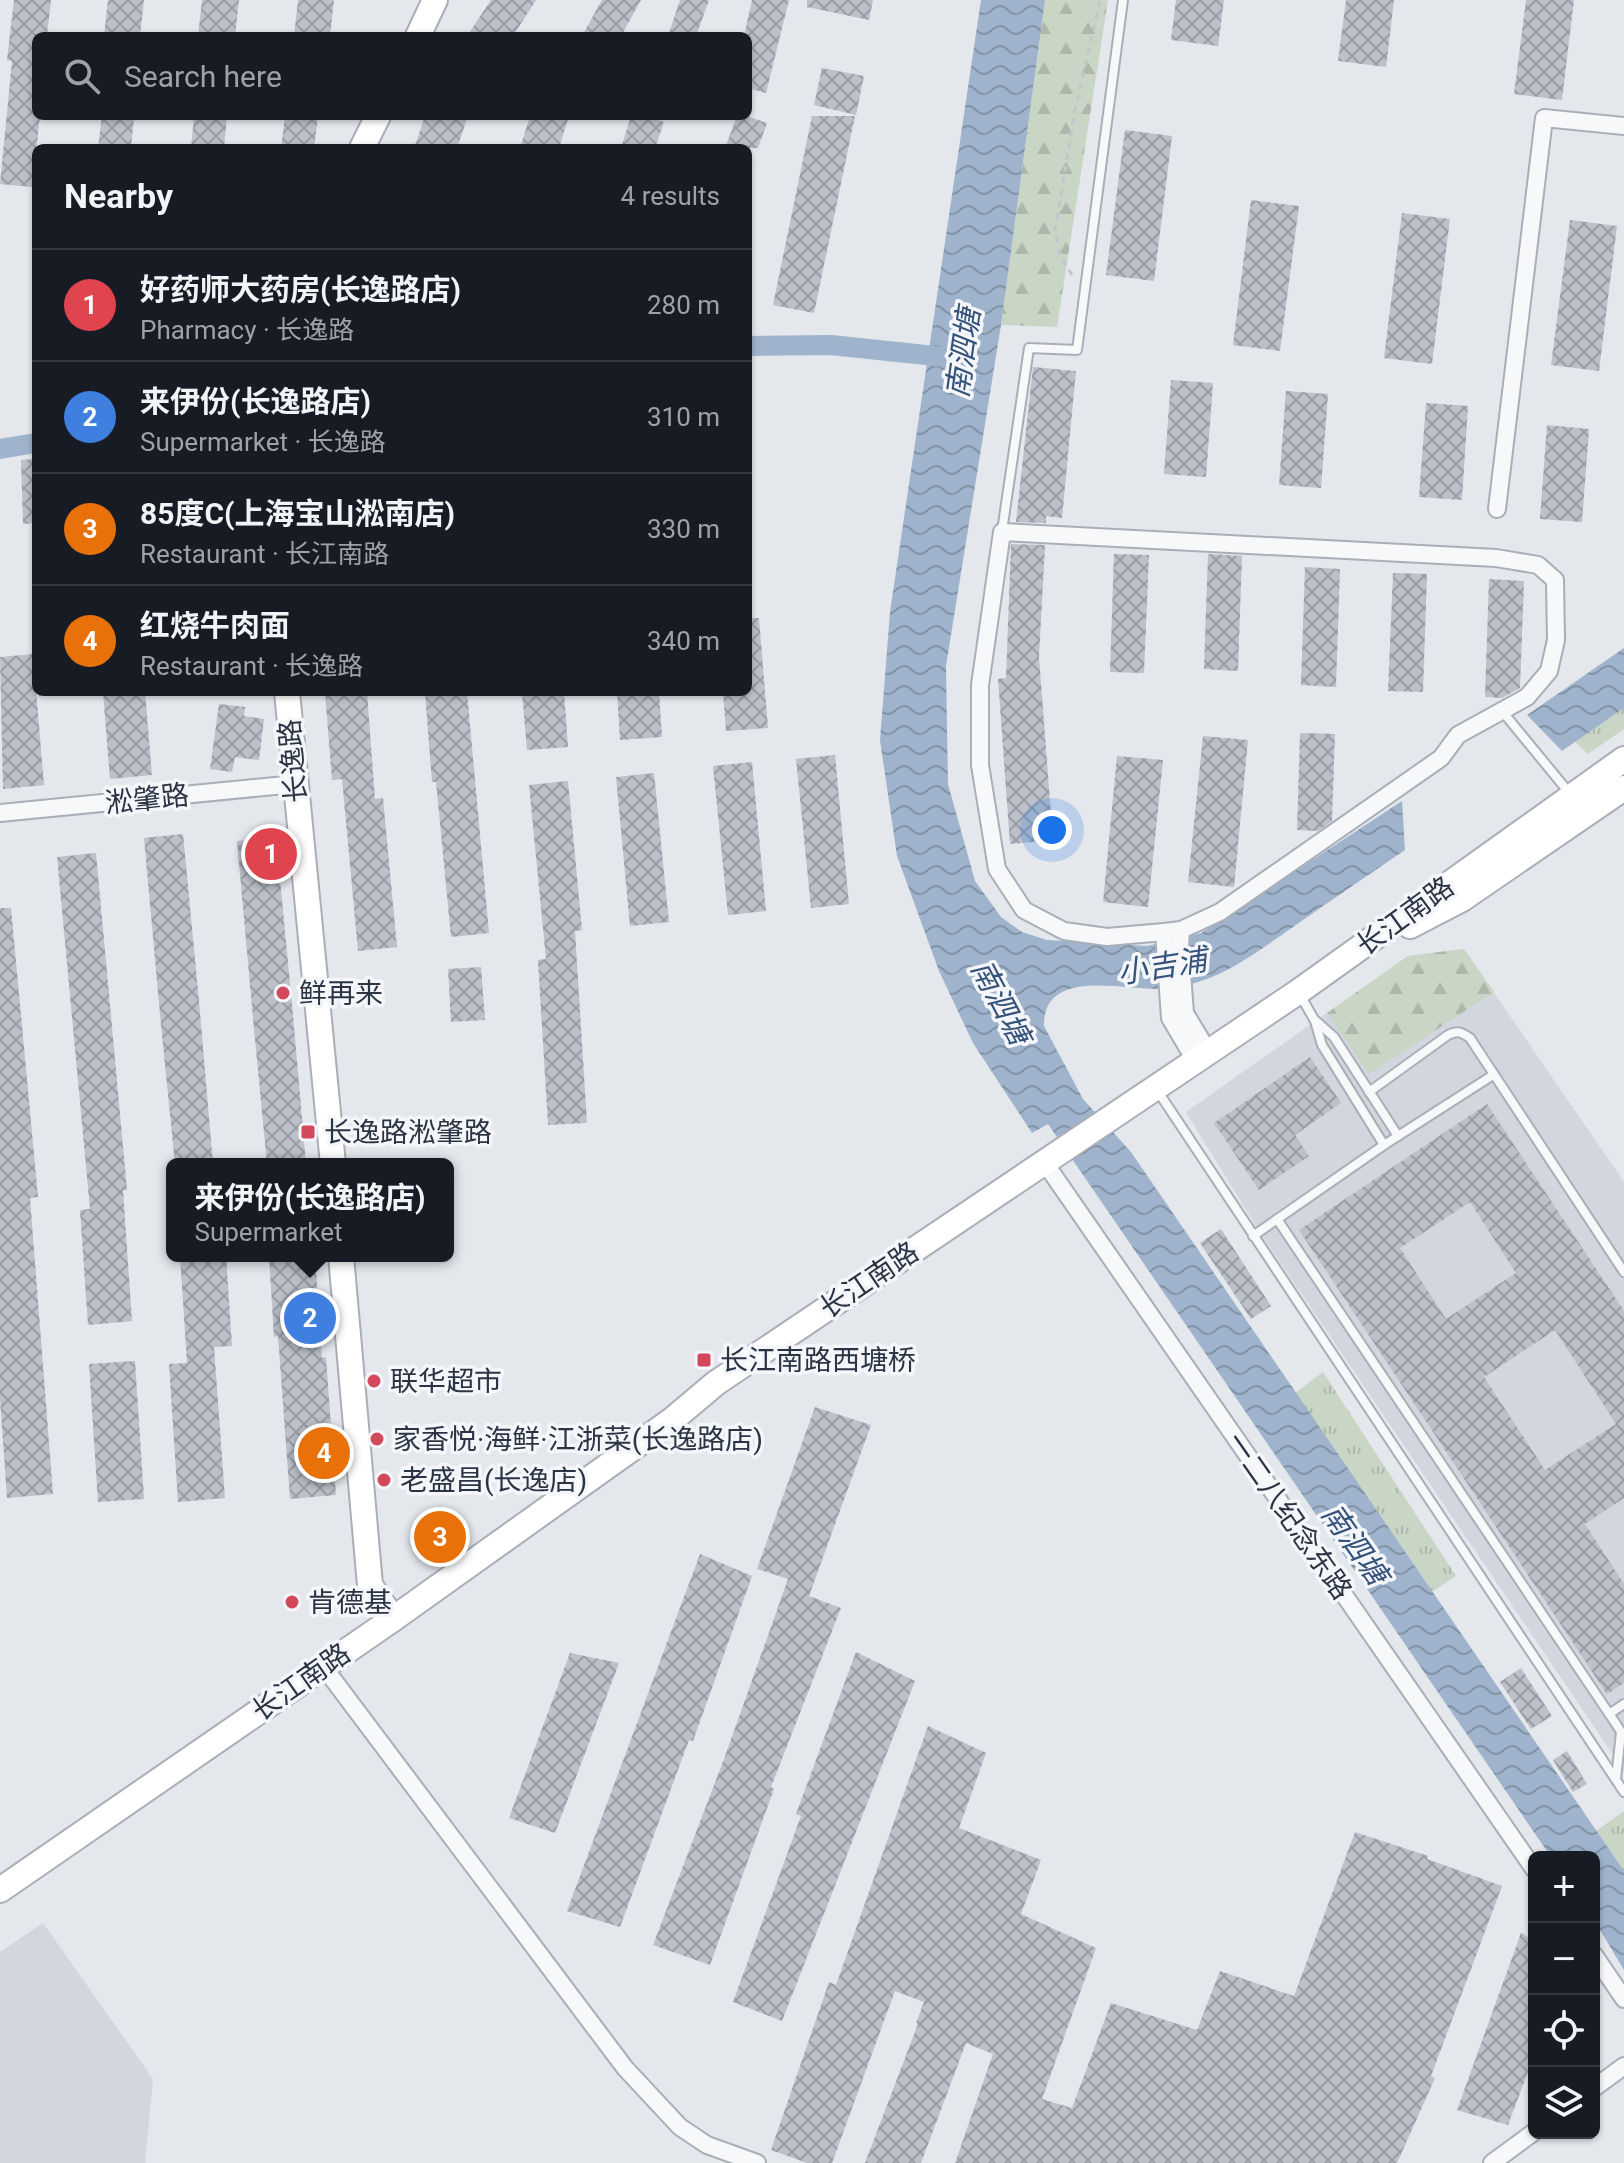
<!DOCTYPE html>
<html lang="en">
<head>
<meta charset="utf-8">
<style>
  :root { --surface:#171b24; --page:#242831; --text:#f1f3f6; --muted:#9ea1a6; --line:#363941; --accent:#1a73e8 }
  body { margin:0; font-family:Roboto,"Noto Sans SC",sans-serif; background:var(--page); color:var(--text) }
  .controls { position:absolute; right:24px; bottom:24px; display:grid; overflow:hidden; border-radius:12px; box-shadow:0 2px 6px #0004 }
  .controls button { width:72px; height:72px; display:grid; place-items:center; padding:0; border:0; border-bottom:2px solid var(--line); background:var(--surface); color:var(--text); font:40px sans-serif }
  .you { position:absolute; left:1052px; top:830px; width:28px; height:28px; margin:-20px; border:6px solid #fff; border-radius:50%; background:#1a73e8; box-shadow:0 0 0 12px #1a73e833 }
  .badge { display:grid; place-items:center; width:52px; height:52px; border-radius:50%; background:var(--accent); color:#fff; font-size:26px; font-weight:700 }
  .pin { position:absolute; translate:-50% -50%; border:4px solid #fff; box-shadow:0 2px 8px #0006 }
  .popup { position:absolute; left:166px; top:1158px; width:288px; height:104px; box-sizing:border-box; display:grid; place-content:center; border-radius:12px; background:var(--surface); filter:drop-shadow(0 2px 6px #0005); font-size:26px; white-space:nowrap; color:var(--muted) }
  .popup b { font-size:30px; color:var(--text) }
  .popup::after { content:''; position:absolute; left:50%; top:100%; margin-left:-16px; border:16px solid transparent; border-top-color:var(--surface) }
  .list { margin:0; padding:0; list-style:none }
  h2 { display:flex; justify-content:space-between; align-items:center; height:104px; margin:0; padding:0 32px; font-size:34px }
  h2 small { font-size:26px; font-weight:400; color:var(--muted) }
  .list li { display:grid; grid-template-columns:52px 1fr auto; gap:24px; align-items:center; box-sizing:border-box; height:112px; padding:0 32px; border-top:2px solid var(--line) }
  .list b { display:block; font-size:30px; white-space:nowrap }
  .list p { margin:0; font-size:26px; white-space:nowrap; color:var(--muted) }
  .list em { font-size:26px; font-style:normal; color:var(--muted) }
  .icon { flex:none; width:44px; height:44px; fill:none; stroke:currentColor; stroke-width:2; stroke-linecap:round; stroke-linejoin:round }
  .map { position:relative; flex:none; width:1624px; height:2163px; overflow:hidden }
  .search { position:absolute; background:var(--surface); box-shadow:0 2px 6px #0004; left:32px; top:32px; width:720px; height:88px; display:flex; align-items:center; gap:20px; box-sizing:border-box; padding:0 28px; border-radius:12px; color:var(--muted); font-size:30px }
  .panel { position:absolute; background:var(--surface); box-shadow:0 2px 6px #0004; left:32px; top:144px; width:720px; height:552px; border-radius:12px }
  .map>svg:first-child { display:block }
  .built { fill:#d2d6de }
  .grass { fill:url(#grass-tufts) }
  .forest { fill:url(#forest-firs) }
  .water { fill:url(#water-waves) }
  .lines { fill:none; stroke-linecap:round; stroke-linejoin:round }
  .canal { stroke:#9fb4cc; stroke-width:20 }
  .building { fill:url(#building-cross-hatch); fill-rule:evenodd }
  .lane-casing { stroke:#a9aeb7; stroke-width:12 }
  .street-casing { stroke:#a9aeb7; stroke-width:20 }
  .secondary-casing { stroke:#a9aeb7; stroke-width:28 }
  .path { stroke:#c2c5cb; stroke-width:3; stroke-dasharray:6 6; stroke-linecap:butt }
  .lane { stroke:#f7f8fa; stroke-width:8 }
  .street { stroke:#f7f8fa; stroke-width:16 }
  .secondary { stroke:#fff; stroke-width:24 }
  .poi-dot { fill:#d1495b; stroke:#f4f6f9; stroke-width:3 }
  .labels { text-anchor:middle; dominant-baseline:central; stroke-width:7; stroke-linejoin:round; paint-order:stroke }
  .street-label { font-size:28px; fill:#2b3445; stroke:#f4f6f9 }
  .poi-label { font-size:28px; fill:#2b3445; stroke:#f4f6f9; text-anchor:start }
  .water-label { font-size:30px; font-style:italic; fill:#34527a; stroke:#f4f6f9 }
</style>
</head>
<body>
<div class="map">
<svg width="1624" height="2163" viewBox="0 0 1624 2163">
  <defs>
    <pattern id="grass-tufts" width="24" height="20" patternUnits="userSpaceOnUse" patternTransform="scale(2)"><rect width="24" height="20" fill="#c9d6c5"/><path d="M3 7l-1-3M5 7V3M7 7l1-3M15 17l-1-3M17 17v-4M19 17l1-3" fill="none" stroke="#adb8ab"/></pattern>
    <pattern id="forest-firs" width="22" height="20" patternUnits="userSpaceOnUse" patternTransform="scale(2)"><rect width="22" height="20" fill="#c9d6c5"/><path d="M5 1l3.5 6h-7zM16 11l3.5 6h-7z" fill="#adb8ab"/></pattern>
    <pattern id="water-waves" width="16" height="10" patternUnits="userSpaceOnUse" patternTransform="scale(2)"><rect width="16" height="10" fill="#9fb4cc"/><path d="M0 5q4-4 8 0t8 0" fill="none" stroke="#8293a7"/></pattern>
    <pattern id="building-cross-hatch" width="8" height="8" patternUnits="userSpaceOnUse" patternTransform="scale(2)"><rect width="8" height="8" fill="#bbc0ca"/><path d="M0 0l8 8M0 8l8-8" fill="none" stroke="#989da6"/></pattern>
  </defs>
  <rect width="100%" height="100%" fill="#e4e7ec"/>
  <!-- built -->
  <g class="built">
    <polygon points="1464,949 1624,1182 1624,1771 1259,1231 1186,1112 1408,956"/>
    <polygon points="43,1923 153,2079 145,2163 0,2163 0,1952"/>
  </g>
  <!-- grass -->
  <g class="grass">
    <polygon points="1624,708 1624,729 1588,754 1575,742"/>
    <polygon points="1323,1372 1456,1576 1432,1592 1295,1393"/>
    <polygon points="1624,1811 1624,1871 1596,1831"/>
  </g>
  <!-- forest -->
  <g class="forest">
    <polygon points="1045,0 1108,0 1057,327 1001,325"/>
    <polygon points="1464,949 1494,992 1369,1074 1327,1013 1408,956"/>
  </g>
  <!-- water -->
  <g class="water">
    <path d="M981 0H1045L1001 325 946 666 948 784 975 881 1001 917 1022 932 1047 940 1147 946 1201 933 1402 801 1405 850C1368 875 1330 901 1293 927 1264 947 1232 972 1198 982 1185 986 1168 990 1155 989 1119 989 1043 969 1044 1026L1083 1099 1131 1152 1624 1871V1970L1594 1920V1857H1551L1048 1124 1032 1133 973 1043 939 971 897 856 880 740 890 612Z"/>
    <polygon points="1624,648 1624,708 1562,751 1527,715"/>
  </g>
  <g class="lines">
    <!-- canal -->
    <g class="canal">
      <polyline points="748,346 831,345 954,358"/>
      <polyline points="0,449 36,443"/>
    </g>
  </g>
  <!-- building -->
  <g class="building">
    <polygon points="14,0 51,0 47,36 36,36 36,116 40,116 32,187 0,184 12,61 7,60"/>
    <polygon points="108,0 144,0 140,36 104,36"/>
    <polygon points="202,0 239,0 235,36 198,36"/>
    <polygon points="298,0 334,0 330,36 294,36"/>
    <polygon points="491,0 536,0 513,36 467,36"/>
    <polygon points="602,0 641,0 621,36 582,36"/>
    <polygon points="680,0 709,0 696,36 668,36"/>
    <polygon points="752,0 789,0 766,93 748,88 748,36 744,36"/>
    <polygon points="807,0 873,0 869,20 807,7"/>
    <polygon points="1176,0 1224,0 1218,46 1171,40"/>
    <polygon points="1346,0 1394,0 1386,67 1338,61"/>
    <polygon points="1526,0 1574,0 1562,100 1514,94"/>
    <polygon points="822,68 864,76 856,115 814,105"/>
    <polygon points="102,116 134,116 131,148 98,148"/>
    <polygon points="194,116 227,116 224,148 191,148"/>
    <polygon points="285,116 318,116 314,148 281,148"/>
    <polygon points="425,116 468,116 457,148 414,148"/>
    <polygon points="530,116 569,116 559,148 520,148"/>
    <polygon points="631,116 646,116 664,122 655,148 621,148"/>
    <polygon points="737,116 747,116 767,123 758,148 725,148"/>
    <polygon points="812,116 855,116 814,313 773,305"/>
    <polygon points="1125,130 1172,136 1154,281 1106,275"/>
    <polygon points="1251,200 1299,206 1280,351 1233,345"/>
    <polygon points="1402,213 1450,219 1432,364 1384,358"/>
    <polygon points="1570,220 1617,226 1599,371 1551,365"/>
    <polygon points="1033,367 1076,371 1062,518 1046,516 1046,523 1016,522"/>
    <polygon points="1171,380 1213,383 1206,477 1164,474"/>
    <polygon points="1286,391 1328,394 1321,488 1279,485"/>
    <polygon points="1426,403 1468,406 1462,500 1419,497"/>
    <polygon points="1547,425 1589,429 1582,522 1540,519"/>
    <polygon points="36,459 36,523 23,524 21,460"/>
    <polygon points="1011,544 1045,545 1039,657 1053,840 1010,844 998,679 1006,678"/>
    <polygon points="1114,554 1149,555 1144,673 1110,672"/>
    <polygon points="1208,554 1242,556 1238,671 1204,669"/>
    <polygon points="1305,567 1340,569 1336,687 1301,685"/>
    <polygon points="1393,573 1427,574 1423,692 1388,691"/>
    <polygon points="1489,579 1524,581 1520,688 1502,698 1485,697"/>
    <polygon points="748,618 759,618 768,728 726,731 723,692 748,692"/>
    <polygon points="33,654 44,785 3,789 0,657"/>
    <polygon points="103,692 145,692 152,775 110,779"/>
    <polygon points="325,692 367,692 375,799 383,798 397,947 358,951 342,779 332,780"/>
    <polygon points="425,692 467,692 489,933 451,937 436,782 432,782"/>
    <polygon points="522,692 564,692 568,747 527,750"/>
    <polygon points="617,692 659,692 662,737 620,740"/>
    <polygon points="219,704 245,707 244,716 264,719 259,760 235,757 232,772 210,769"/>
    <polygon points="1300,733 1335,734 1332,821 1318,831 1297,830"/>
    <polygon points="1203,736 1248,740 1234,887 1188,882"/>
    <polygon points="835,755 849,904 811,908 796,759"/>
    <polygon points="1117,756 1163,760 1148,907 1103,902"/>
    <polygon points="752,762 766,911 728,915 713,766"/>
    <polygon points="654,773 669,922 630,926 616,777"/>
    <polygon points="568,781 582,930 575,931 587,1123 548,1125 538,960 546,959 529,785"/>
    <polygon points="183,834 199,1001 213,1164 175,1164 161,1025 144,838"/>
    <polygon points="276,838 292,1004 306,1164 267,1164 254,1029 237,841"/>
    <polygon points="96,853 127,1190 123,1190 132,1321 88,1325 80,1210 90,1209 57,857"/>
    <polygon points="0,908 11,908 38,1197 30,1198 53,1494 7,1498 0,1399"/>
    <polygon points="481,967 485,1020 451,1022 448,969"/>
    <polygon points="1310,1057 1341,1103 1295,1135 1309,1156 1259,1190 1214,1123"/>
    <path d="M1487 1104 1624 1311V1498L1585 1524 1624 1584V1683L1607 1694 1299 1230ZM1470 1202 1516 1273 1446 1319 1400 1248ZM1555 1330 1616 1424 1545 1470 1484 1377Z"/>
    <polygon points="1221,1229 1271,1306 1251,1319 1200,1243"/>
    <polygon points="180,1256 226,1256 232,1346 214,1347 225,1498 178,1502 169,1364 187,1363"/>
    <polygon points="269,1256 315,1256 322,1358 326,1357 336,1495 290,1499 278,1336 274,1337"/>
    <polygon points="135,1361 144,1499 98,1502 89,1364"/>
    <polygon points="815,1407 871,1425 809,1596 841,1608 771,1787 774,1789 710,1965 653,1945 724,1759 788,1579 757,1569"/>
    <polygon points="700,1554 752,1576 693,1741 689,1740 620,1927 567,1911"/>
    <polygon points="856,1652 915,1681 782,2021 733,2002 801,1816 796,1814"/>
    <polygon points="570,1653 619,1663 555,1833 509,1818"/>
    <polygon points="1521,1668 1552,1716 1531,1729 1500,1682"/>
    <polygon points="928,1726 986,1753 959,1828 1041,1860 1021,1914 1096,1948 1042,2099 1072,2108 1111,2003 1197,2030 1220,1971 1294,1996 1355,1832 1428,1856 1427,1859 1502,1886 1431,2076 1435,2078 1397,2163 955,2163 993,2054 966,2043 921,2163 865,2163 918,2024 916,2023 924,2002 895,1991 832,2163 807,2163 771,2150 829,1982 836,1985"/>
    <polygon points="1567,1751 1587,1784 1573,1792 1553,1760"/>
    <polygon points="1521,1933 1534,1941 1534,2056 1508,2125 1457,2110"/>
  </g>
  <g class="lines">
    <!-- lane casing -->
    <g class="lane-casing">
      <g id="lane">
        <polyline points="1002,531 1029,348 1077,350 1123,0"/>
        <polyline points="1502,711 1571,795"/>
        <polyline points="1299,993 1315,1021 1322,1045 1384,1145"/>
        <polyline points="1316,1021 1334,1037 1398,1136"/>
        <polyline points="1157,1090 1624,1792"/>
        <path d="M1369 1092 1448 1035C1458 1030 1461 1032 1470 1038L1624 1272"/>
        <polyline points="1277,1219 1616,1724 1621,1732 1616,1779"/>
        <polyline points="1253,1236 1384,1145 1493,1075"/>
        <polyline points="1609,1714 1624,1704"/>
      </g>
    </g>
    <!-- street casing -->
    <g class="street-casing">
      <g id="street">
        <polyline points="1497,509 1544,118 1624,126"/>
        <polygon points="1002,532 1496,558 1538,565 1555,580 1556,640 1549,671 1527,697 1458,735 1441,758 1220,912 1181,930 1164,932 1107,937 1064,931 1024,910 997,869 980,765 980,685"/>
        <polyline points="0,813 295,784"/>
        <polyline points="1181,930 1180,947 1185,1013 1209,1053"/>
        <polyline points="1164,932 1170,1018 1196,1062"/>
        <polyline points="1045,1163 1534,1869"/>
        <polyline points="323,1666 625,2068 680,2127 707,2145 757,2163"/>
        <polyline points="1594,1955 1624,1999"/>
        <polyline points="1594,2088 1624,2066"/>
        <polyline points="1492,2163 1534,2132"/>
      </g>
    </g>
    <!-- secondary casing -->
    <g class="secondary-casing">
      <g id="secondary">
        <polyline points="418,36 435,0"/>
        <polyline points="362,148 378,116"/>
        <polyline points="287,692 333,1164"/>
        <polyline points="1410,926 1462,899 1624,788"/>
        <polyline points="341,1256 370,1585 393,1619"/>
        <polyline points="0,1890 393,1619 672,1420 716,1383 1298,992 1624,759"/>
      </g>
    </g>
    <!-- path -->
    <polyline class="path" points="1072,275 1060,255 1055,230 1075,110 1100,0"/>
    <!-- lane -->
    <use href="#lane" class="lane"/>
    <!-- street -->
    <use href="#street" class="street"/>
    <!-- secondary -->
    <use href="#secondary" class="secondary"/>
  </g>
  <!-- markers -->
  <g class="poi-dot">
    <circle cx="283" cy="993" r="8"/>
    <rect x="300" y="1124" width="16" height="16" rx="4"/>
    <rect x="696" y="1352" width="16" height="16" rx="4"/>
    <circle cx="374" cy="1381" r="8"/>
    <circle cx="377" cy="1439" r="8"/>
    <circle cx="384" cy="1480" r="8"/>
    <circle cx="292" cy="1602" r="8"/>
  </g>
  <g class="labels">
    <!-- street labels -->
    <g class="street-label">
      <text transform="translate(293 761) rotate(-95)">长逸路</text>
      <text transform="translate(147 799) rotate(-6)">淞肇路</text>
      <text transform="translate(1405 916) rotate(-36)">长江南路</text>
      <text transform="translate(869 1280) rotate(-34)">长江南路</text>
      <text transform="translate(1289 1516) rotate(55)">一二八纪念东路</text>
      <text transform="translate(301 1682) rotate(-35)">长江南路</text>
    </g>
    <!-- poi labels -->
    <g class="poi-label">
      <text x="299" y="993">鲜再来</text>
      <text x="324" y="1132">长逸路淞肇路</text>
      <text x="720" y="1360">长江南路西塘桥</text>
      <text x="390" y="1381">联华超市</text>
      <text x="393" y="1439">家香悦·海鲜·江浙菜(长逸路店)</text>
      <text x="400" y="1480">老盛昌(长逸店)</text>
      <text x="308" y="1602">肯德基</text>
    </g>
    <!-- water labels -->
    <g class="water-label">
      <text transform="translate(963 353) rotate(-82)">南泗塘</text>
      <text transform="translate(1162 966) rotate(-9)">小吉浦</text>
      <text transform="translate(1001 1002) rotate(62)">南泗塘</text>
      <text transform="translate(1355 1544) rotate(55)">南泗塘</text>
    </g>
  </g>
</svg>
<div class="controls">
<button>+</button>
<button>−</button>
<button><svg class="icon" aria-label="locate" viewBox="0 0 24 24"><circle cx="12" cy="12" r="6"/><path d="M12 2v4M12 18v4M2 12h4M18 12h4"/></svg></button>
<button><svg class="icon" aria-label="layers" viewBox="0 0 24 24"><path d="M12 4l9 5-9 5-9-5zM3 14l9 5 9-5"/></svg></button>
</div>
<div class="you"></div>
<div class="pin badge" style="left:271px;top:854px;background:#e0444e">1</div>
<div class="pin badge" style="left:310px;top:1318px;background:#3f7fe0">2</div>
<div class="popup"><b>来伊份(长逸路店)</b>Supermarket</div>
<div class="pin badge" style="left:440px;top:1537px;background:#e8710a">3</div>
<div class="pin badge" style="left:324px;top:1453px;background:#e8710a">4</div>
<div class="search"><svg class="icon" aria-label="search" viewBox="0 0 24 24"><circle cx="10" cy="10" r="6"/><path d="M15 15l6 6"/></svg>Search here</div>
<section class="panel">
<h2>Nearby<small>4 results</small></h2>
<ul class="list">
<li><span class="badge" style="background:#e0444e">1</span><div><b>好药师大药房(长逸路店)</b><p>Pharmacy · 长逸路</p></div><em>280 m</em></li>
<li><span class="badge" style="background:#3f7fe0">2</span><div><b>来伊份(长逸路店)</b><p>Supermarket · 长逸路</p></div><em>310 m</em></li>
<li><span class="badge" style="background:#e8710a">3</span><div><b>85度C(上海宝山淞南店)</b><p>Restaurant · 长江南路</p></div><em>330 m</em></li>
<li><span class="badge" style="background:#e8710a">4</span><div><b>红烧牛肉面</b><p>Restaurant · 长逸路</p></div><em>340 m</em></li>
</ul>
</section>
</div>
</body>
</html>
